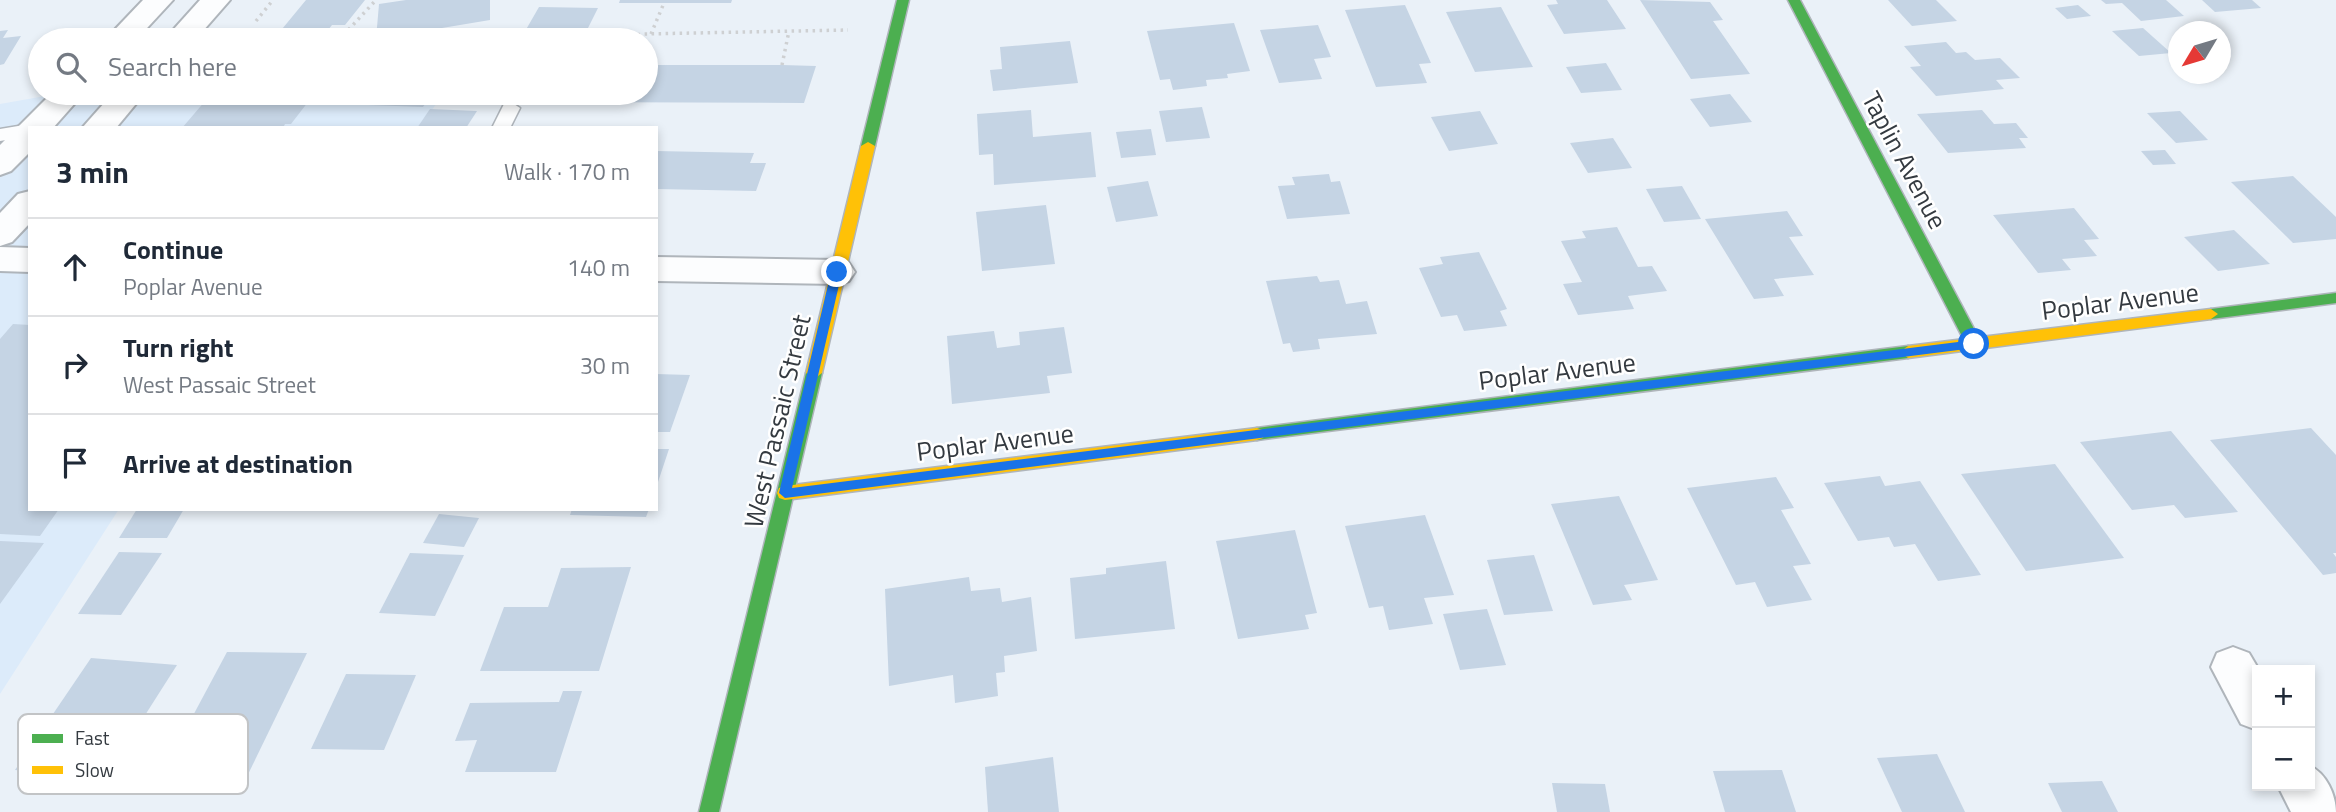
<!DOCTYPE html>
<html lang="en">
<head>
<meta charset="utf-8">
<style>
  :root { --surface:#fff; --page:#f2f2f3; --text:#1f2937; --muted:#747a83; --line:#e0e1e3 }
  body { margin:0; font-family:"Titillium Web",sans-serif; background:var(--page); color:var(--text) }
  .controls { position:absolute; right:21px; bottom:21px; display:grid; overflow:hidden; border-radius:0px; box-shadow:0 4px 10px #0003 }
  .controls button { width:63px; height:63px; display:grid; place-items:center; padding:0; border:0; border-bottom:2px solid var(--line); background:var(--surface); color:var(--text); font:35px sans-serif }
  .compass { position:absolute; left:2168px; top:21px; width:63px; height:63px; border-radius:50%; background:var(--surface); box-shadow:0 4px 10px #0003; rotate:232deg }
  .stop { position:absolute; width:21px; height:21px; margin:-16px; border:5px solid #1a73e8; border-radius:50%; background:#fff }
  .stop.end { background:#1a73e8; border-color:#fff; box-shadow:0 2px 7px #0008 }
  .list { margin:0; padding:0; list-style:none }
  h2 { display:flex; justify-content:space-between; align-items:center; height:91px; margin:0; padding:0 28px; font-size:30px }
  h2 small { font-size:23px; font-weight:400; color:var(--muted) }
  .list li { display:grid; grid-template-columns:46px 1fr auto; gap:21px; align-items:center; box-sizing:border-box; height:98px; padding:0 28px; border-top:2px solid var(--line) }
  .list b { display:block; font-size:26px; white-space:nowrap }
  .list p { margin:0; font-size:23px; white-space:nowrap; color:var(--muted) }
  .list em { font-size:23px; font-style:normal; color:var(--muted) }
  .icon { flex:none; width:38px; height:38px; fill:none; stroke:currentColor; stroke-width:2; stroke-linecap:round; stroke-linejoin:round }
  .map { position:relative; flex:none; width:2336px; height:812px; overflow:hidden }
  .search { position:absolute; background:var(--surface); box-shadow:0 4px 10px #0003; left:28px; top:28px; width:630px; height:77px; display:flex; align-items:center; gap:18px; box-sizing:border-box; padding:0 24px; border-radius:38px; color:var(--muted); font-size:26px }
  .panel { position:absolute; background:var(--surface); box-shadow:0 4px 10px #0003; left:28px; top:126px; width:630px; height:385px; border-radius:0px }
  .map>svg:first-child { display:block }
  .built { fill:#dcebfa }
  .building { fill:#c5d4e4 }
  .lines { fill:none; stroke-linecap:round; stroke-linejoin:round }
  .lane-casing { stroke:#afb5bb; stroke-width:3 }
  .street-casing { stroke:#afb5bb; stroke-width:4 }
  .fast-casing { stroke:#afb5bb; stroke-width:3 }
  .slow-casing { stroke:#afb5bb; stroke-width:3 }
  .path { stroke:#ced0d2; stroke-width:3.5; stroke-dasharray:2.5 4.5; stroke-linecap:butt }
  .lane { fill:#fcfdfe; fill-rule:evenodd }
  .street { fill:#fcfdfe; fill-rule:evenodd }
  .fast { fill:#4caf50; fill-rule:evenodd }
  .slow { fill:#ffc107; fill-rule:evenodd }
  .route { fill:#1a73e8 }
  .labels { text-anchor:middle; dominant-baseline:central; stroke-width:5; stroke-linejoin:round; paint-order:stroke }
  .street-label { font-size:26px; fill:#343a40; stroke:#fff }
  .key { fill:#fff; stroke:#c2c4c6; stroke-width:2 }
  .key-label { font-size:19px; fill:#343a40 }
</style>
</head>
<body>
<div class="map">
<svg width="2336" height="812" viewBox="0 0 2336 812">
  <rect width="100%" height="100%" fill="#eaf1f8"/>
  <!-- built -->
  <polygon class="built" points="62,93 444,93 419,128 30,128 30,509 119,509 0,694 0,104"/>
  <!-- building -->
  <g class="building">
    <polygon points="306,0 365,0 345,25 332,25 320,40 273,40"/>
    <polygon points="406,0 490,0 490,20 376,39 379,4"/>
    <polygon points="620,0 732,0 731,3 619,3"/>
    <polygon points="1556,0 1607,0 1626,29 1564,34 1547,5 1558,4"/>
    <polygon points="1640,0 1710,2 1723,20 1713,21 1750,74 1691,79"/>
    <polygon points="1888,0 1936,0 1957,21 1912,26"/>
    <polygon points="2101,0 2166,0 2184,16 2141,21 2122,3 2106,4"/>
    <polygon points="2202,0 2252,0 2261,8 2215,12"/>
    <polygon points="1405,5 1431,63 1419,64 1427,83 1376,87 1345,10"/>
    <polygon points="2078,5 2091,16 2067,19 2055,8"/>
    <polygon points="539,7 598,8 582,40 520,40"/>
    <polygon points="1501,7 1533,67 1475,72 1446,12"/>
    <polygon points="1234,23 1250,71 1227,74 1228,78 1206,80 1207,86 1173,90 1170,79 1160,80 1147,31"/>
    <polygon points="1318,25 1331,57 1314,59 1322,79 1279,83 1260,30"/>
    <polygon points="2143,28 2171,53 2139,56 2112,31"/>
    <polygon points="8,30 3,38 21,36 4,64 0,65 0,31"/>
    <polygon points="1070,41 1078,83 993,91 990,70 1002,69 1000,47"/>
    <polygon points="1946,42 1956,53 1966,52 1975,60 2000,58 2020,78 1996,80 2004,89 1936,96 1910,67 1921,66 1904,46"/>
    <polygon points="1606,63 1622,90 1581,93 1566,67"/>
    <polygon points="646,65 782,65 816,66 804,103 548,102 552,93 646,93"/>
    <polygon points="212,93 315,93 291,124 285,124 283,128 182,128"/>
    <polygon points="321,93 433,93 423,107 313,103"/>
    <polygon points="1730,94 1752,122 1710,127 1690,99"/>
    <polygon points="1202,107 1210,138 1166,142 1159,111"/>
    <polygon points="430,109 477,111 466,128 417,128"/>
    <polygon points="1031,110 1033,137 1091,132 1096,177 994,185 993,154 979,155 977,114"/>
    <polygon points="1982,110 1994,124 2016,123 2028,138 2019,138 2026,148 1948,153 1917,114"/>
    <polygon points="1480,111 1498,144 1449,151 1431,117"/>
    <polygon points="2180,111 2208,140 2176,143 2147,113"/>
    <polygon points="1151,129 1156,155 1121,158 1116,132"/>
    <polygon points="1613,138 1632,168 1588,173 1570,143"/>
    <polygon points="2165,150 2176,164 2153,165 2141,151"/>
    <polygon points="656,151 754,153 750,163 766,163 756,191 656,189"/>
    <polygon points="1329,174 1331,182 1340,181 1350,214 1287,219 1278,186 1295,185 1292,177"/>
    <polygon points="2293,176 2336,217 2336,239 2293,243 2231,182"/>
    <polygon points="1148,181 1158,216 1116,222 1107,187"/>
    <polygon points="1682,186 1701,219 1664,222 1646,189"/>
    <polygon points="1046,205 1055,264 982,271 976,212"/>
    <polygon points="2074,208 2099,239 2084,240 2097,256 2062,259 2071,270 2038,273 1993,215"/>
    <polygon points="1787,211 1803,236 1789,237 1814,275 1774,279 1784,296 1754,299 1705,219"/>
    <polygon points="1617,227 1638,267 1652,266 1667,291 1628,296 1634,309 1578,315 1563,284 1582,282 1561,241 1586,238 1582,231"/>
    <polygon points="2234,230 2270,264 2218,271 2184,237"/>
    <polygon points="1479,252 1507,309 1500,311 1507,326 1464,331 1457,315 1441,317 1419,268 1443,264 1440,257"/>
    <polygon points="1317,276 1320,282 1339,280 1346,304 1367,301 1377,334 1318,339 1320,349 1293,352 1290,343 1283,344 1266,281"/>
    <polygon points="13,324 30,325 30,509 59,509 40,536 0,534 0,339"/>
    <polygon points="1064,327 1072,373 1047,376 1050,393 952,404 947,336 994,331 997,348 1020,345 1019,332"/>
    <polygon points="656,374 690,375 670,432 656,432"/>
    <polygon points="2311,428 2336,455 2336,553 2333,553 2336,557 2336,573 2323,575 2210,440"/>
    <polygon points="2171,431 2238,512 2185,518 2174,505 2132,510 2080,442"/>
    <polygon points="656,449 669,449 657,485 656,484"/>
    <polygon points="2055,464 2124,558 2026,571 1961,474"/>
    <polygon points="1880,476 1885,486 1920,481 1981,575 1938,581 1915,544 1894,547 1889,537 1858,541 1824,483"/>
    <polygon points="1776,477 1794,508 1781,510 1811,564 1793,566 1812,600 1767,607 1755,582 1736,585 1687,488"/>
    <polygon points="1619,496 1658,580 1624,585 1632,600 1593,605 1551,504"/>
    <polygon points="137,509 184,509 167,538 119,538"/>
    <polygon points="572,509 649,509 646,517 570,515"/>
    <polygon points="439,514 479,518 464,547 423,543"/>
    <polygon points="1425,515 1454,595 1424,598 1433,624 1389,630 1383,606 1369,608 1345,526"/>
    <polygon points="1295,530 1317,613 1305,615 1309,629 1238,639 1216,541"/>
    <polygon points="0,541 44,543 0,604"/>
    <polygon points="119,552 162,553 121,615 78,614"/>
    <polygon points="410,553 464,555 435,616 379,613"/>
    <polygon points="1534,555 1553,611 1504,615 1487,560"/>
    <polygon points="1166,561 1175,629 1075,639 1070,578 1106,574 1106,568"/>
    <polygon points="631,567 599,671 480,671 504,607 548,607 561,568"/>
    <polygon points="969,577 971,591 1000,588 1002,602 1031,597 1037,651 1004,656 1005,672 996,673 998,696 955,703 953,675 889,686 885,589"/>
    <polygon points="1487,609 1506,665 1460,670 1443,614"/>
    <polygon points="227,652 307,653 238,795 151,794"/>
    <polygon points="91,658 177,665 105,778 15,770"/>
    <polygon points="346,674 416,675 384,750 311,749"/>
    <polygon points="563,691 582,691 556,772 465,772 477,740 455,741 470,703 559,702"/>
    <polygon points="1937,754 1965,812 1902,812 1877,758"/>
    <polygon points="1053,757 1059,812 988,812 985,767"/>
    <polygon points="1782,770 1796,812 1725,812 1713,771"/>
    <polygon points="2102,781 2118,812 2062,812 2048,783"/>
    <polygon points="1552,783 1605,784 1610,812 1557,812"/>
  </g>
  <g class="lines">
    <!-- lane casing -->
    <g class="lane-casing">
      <g id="lane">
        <polygon points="511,102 520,108 510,128 492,128 504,104"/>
        <polygon points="30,124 38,128 30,128 30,136 0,141 0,129"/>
      </g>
    </g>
    <!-- street casing -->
    <g class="street-casing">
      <g id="street">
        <polygon points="143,0 173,0 136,40 105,40"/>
        <polygon points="200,0 230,0 195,40 164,40"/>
        <polygon points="52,93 84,93 53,128 30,128 30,152 11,171 0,175 0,145"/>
        <polygon points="113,93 145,93 116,128 82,128"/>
        <polygon points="30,191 30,223 12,242 0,246 0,213 18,194"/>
        <polygon points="0,247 30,248 30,272 0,271"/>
        <polygon points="656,257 837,260 849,263 855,272 849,281 837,284 656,281"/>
        <polygon points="2233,647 2249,653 2259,670 2257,730 2241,724 2211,667 2217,653"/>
        <path d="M2310 766C2326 773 2336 795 2336 812H2291L2278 786H2310Z"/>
      </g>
    </g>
    <!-- fast casing -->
    <g class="fast-casing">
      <g id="fast">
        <polygon points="897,0 909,0 875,146 868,150 861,146"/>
        <polygon points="1788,0 1800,0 1982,344 1979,348 1974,350 1966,344"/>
        <polygon points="2336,293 2336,303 2211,319 2204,314 2211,309"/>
        <polygon points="1908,346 1916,352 1908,358 1257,440 1251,438 1249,434 1251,430 1257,428"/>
        <polygon points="814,367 822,373 719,812 699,812 806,373"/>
      </g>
    </g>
    <!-- slow casing -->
    <g class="slow-casing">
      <g id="slow">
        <polygon points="868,142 875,146 822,373 814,379 806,373 861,146"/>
        <polygon points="2211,309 2218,314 2211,319 1908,358 1900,352 1908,346"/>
        <polygon points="1257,428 1263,430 1265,434 1263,438 1257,440 785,500 779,498 777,493 779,488 785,486"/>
      </g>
    </g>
    <!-- path -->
    <g class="path">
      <polyline points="256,21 273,0"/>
      <polyline points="651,34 664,3"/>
      <polyline points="339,40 376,0"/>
      <polyline points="596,40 643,34 848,30"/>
      <polyline points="782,65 789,31"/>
    </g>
    <!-- lane -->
    <use href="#lane" class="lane"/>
    <!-- street -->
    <use href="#street" class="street"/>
    <!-- fast -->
    <use href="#fast" class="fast"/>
    <!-- slow -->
    <use href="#slow" class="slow"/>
  </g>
  <!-- route -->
  <polygon class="route" points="837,268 842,272 792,488 1974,340 1979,344 1974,348 785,498 779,493 831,272"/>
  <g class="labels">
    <!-- street labels -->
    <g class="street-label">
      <text transform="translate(1905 160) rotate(62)">Taplin Avenue</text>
      <text transform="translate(2120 301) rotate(-7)">Poplar Avenue</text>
      <text transform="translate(1557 371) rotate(-7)">Poplar Avenue</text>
      <text transform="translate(777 421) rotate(-77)">West Passaic Street</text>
      <text transform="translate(995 442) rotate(-7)">Poplar Avenue</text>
    </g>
  </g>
  <!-- legend -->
  <rect x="18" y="714" width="230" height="80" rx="10" class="key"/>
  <rect x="32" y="734" width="31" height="9" fill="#4caf50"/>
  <rect x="32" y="766" width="31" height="8" fill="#ffc107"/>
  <g class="key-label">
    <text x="75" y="745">Fast</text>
    <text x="75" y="777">Slow</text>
  </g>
</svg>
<div class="controls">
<button>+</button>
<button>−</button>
</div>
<svg class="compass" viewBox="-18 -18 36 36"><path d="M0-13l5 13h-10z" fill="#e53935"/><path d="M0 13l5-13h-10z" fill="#747a83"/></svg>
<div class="stop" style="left:1974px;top:344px"></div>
<div class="stop end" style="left:837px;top:272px"></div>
<div class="search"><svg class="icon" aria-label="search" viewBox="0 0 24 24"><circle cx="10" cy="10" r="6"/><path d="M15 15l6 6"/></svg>Search here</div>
<section class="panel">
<h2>3 min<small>Walk · 170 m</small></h2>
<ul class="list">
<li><svg class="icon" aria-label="ahead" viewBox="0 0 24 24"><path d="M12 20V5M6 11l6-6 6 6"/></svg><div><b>Continue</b><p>Poplar Avenue</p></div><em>140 m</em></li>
<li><svg class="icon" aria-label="right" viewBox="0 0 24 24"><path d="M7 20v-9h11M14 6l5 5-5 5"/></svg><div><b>Turn right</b><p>West Passaic Street</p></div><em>30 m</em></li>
<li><svg class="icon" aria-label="arrive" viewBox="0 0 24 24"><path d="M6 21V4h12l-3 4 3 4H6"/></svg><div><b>Arrive at destination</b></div></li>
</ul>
</section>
</div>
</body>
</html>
